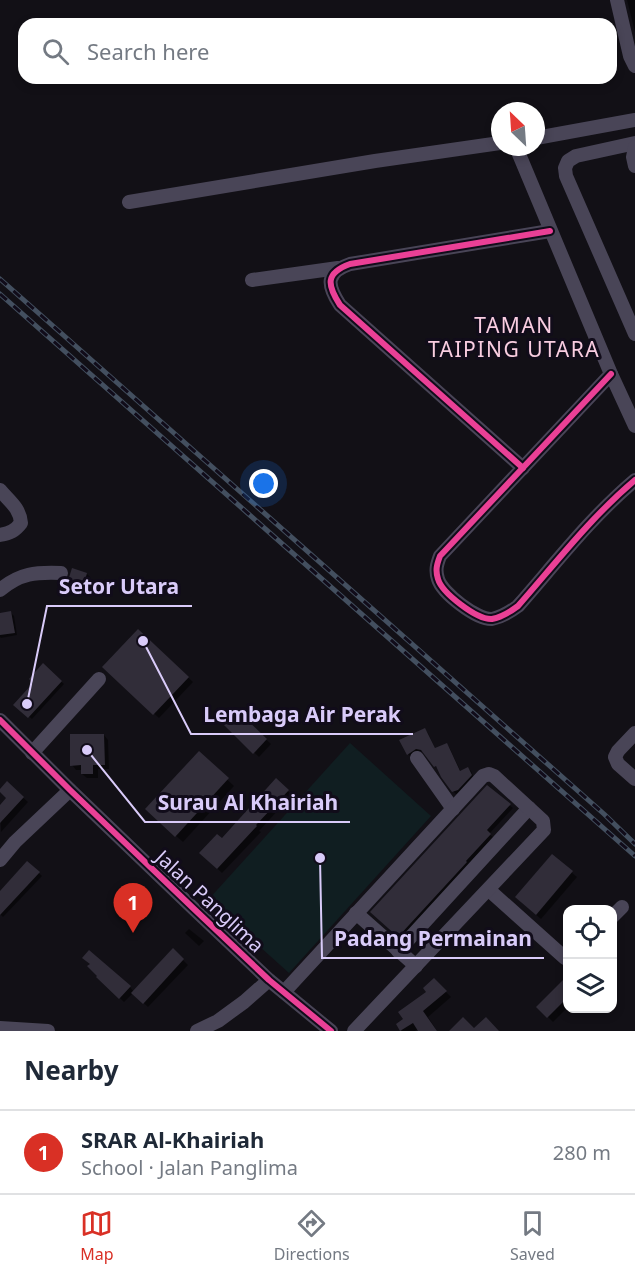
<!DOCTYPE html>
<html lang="en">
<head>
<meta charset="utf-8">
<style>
  :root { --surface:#fff; --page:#f6f6f7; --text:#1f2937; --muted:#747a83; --line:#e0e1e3; --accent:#d93025 }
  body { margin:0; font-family:"Noto Sans",sans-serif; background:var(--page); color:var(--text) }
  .controls { position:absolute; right:18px; bottom:18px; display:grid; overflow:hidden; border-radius:12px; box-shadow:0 3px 9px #0003 }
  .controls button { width:54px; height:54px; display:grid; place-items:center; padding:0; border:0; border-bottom:2px solid var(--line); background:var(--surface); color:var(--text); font:30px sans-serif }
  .compass { position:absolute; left:491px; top:102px; width:54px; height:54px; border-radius:50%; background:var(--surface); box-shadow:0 3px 9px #0003; rotate:335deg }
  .you { position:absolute; left:264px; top:484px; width:21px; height:21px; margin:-15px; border:4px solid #fff; border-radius:50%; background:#1a73e8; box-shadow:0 0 0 9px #1a73e833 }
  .badge { display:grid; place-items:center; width:39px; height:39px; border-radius:50%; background:var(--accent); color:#fff; font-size:20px; font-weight:700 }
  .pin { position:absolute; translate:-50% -50px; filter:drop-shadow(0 2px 3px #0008) }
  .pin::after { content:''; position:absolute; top:32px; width:21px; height:18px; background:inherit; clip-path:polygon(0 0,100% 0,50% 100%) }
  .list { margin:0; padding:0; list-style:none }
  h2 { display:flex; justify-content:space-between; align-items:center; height:78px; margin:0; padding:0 24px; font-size:26px }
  h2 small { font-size:20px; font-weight:400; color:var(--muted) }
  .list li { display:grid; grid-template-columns:39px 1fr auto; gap:18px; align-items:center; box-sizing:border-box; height:84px; padding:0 24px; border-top:2px solid var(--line) }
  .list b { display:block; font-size:22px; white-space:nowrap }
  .list p { margin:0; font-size:20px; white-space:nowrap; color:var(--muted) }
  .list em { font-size:20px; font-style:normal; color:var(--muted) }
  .icon { flex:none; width:33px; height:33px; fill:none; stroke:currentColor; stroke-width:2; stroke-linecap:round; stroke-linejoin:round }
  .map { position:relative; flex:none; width:635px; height:1031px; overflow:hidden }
  .search { position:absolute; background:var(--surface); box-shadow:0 3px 9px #0003; left:18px; right:18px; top:18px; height:66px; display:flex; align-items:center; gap:15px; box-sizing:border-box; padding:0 21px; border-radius:18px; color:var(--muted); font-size:22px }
  .sheet { height:162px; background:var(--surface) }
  nav { display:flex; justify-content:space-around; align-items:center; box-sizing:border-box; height:84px; border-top:2px solid var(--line); background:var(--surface); font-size:16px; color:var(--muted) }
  nav a { display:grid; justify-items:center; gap:3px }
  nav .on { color:var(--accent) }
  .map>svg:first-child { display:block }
  .green { fill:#101e21 }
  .shadow { fill:#0007 }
  .building { fill:#312d39 }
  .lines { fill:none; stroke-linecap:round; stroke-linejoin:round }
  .minor { stroke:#494557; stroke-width:14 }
  .rail-casing { stroke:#434f5f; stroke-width:5 }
  .rail { stroke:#110c1a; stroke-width:3; stroke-dasharray:9; stroke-linecap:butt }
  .cycleway-casing { stroke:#110c1a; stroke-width:10 }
  .cycleway { stroke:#ea4096; stroke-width:6 }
  .labels { text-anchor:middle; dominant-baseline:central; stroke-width:6; stroke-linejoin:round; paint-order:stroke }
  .street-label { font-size:20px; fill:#d9cbf9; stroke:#110c1a }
  .neighbourhood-label { font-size:21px; letter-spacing:1.5px; fill:#f9cde1; stroke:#110c1a }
  .leader { fill:none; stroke:#d9cbf9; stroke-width:2 }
  .callout-dot { fill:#d9cbf9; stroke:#110c1a; stroke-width:2 }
  .callout-label { font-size:21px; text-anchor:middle; font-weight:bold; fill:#d9cbf9; stroke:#110c1a; stroke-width:6; stroke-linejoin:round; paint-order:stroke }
</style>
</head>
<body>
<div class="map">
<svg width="635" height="1031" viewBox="0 0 635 1031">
  <rect width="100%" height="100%" fill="#121016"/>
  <!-- green -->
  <polygon class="green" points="350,743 431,816 289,973 208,900"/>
  <!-- shadow -->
  <g class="shadow">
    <polygon points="627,0 635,0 635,32"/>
    <polygon points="73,570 87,574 90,577 85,593 71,589 68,586"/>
    <polygon points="11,613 14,616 17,635 1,638 0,637 0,615"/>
    <polygon points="138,631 193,682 159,718 104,667"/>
    <polygon points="43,665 64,684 32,719 15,704 35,683"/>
    <polygon points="238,713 271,744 259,757 226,725"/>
    <polygon points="425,730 428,733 436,750 446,744 449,747 461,772 468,769 471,771 474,778 461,792 456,794 453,791 438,769 425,752 419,751 411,757 408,754"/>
    <polygon points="104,735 108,740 109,769 98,769 98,778 87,778 82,774 82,770 76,770 72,765"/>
    <polygon points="199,753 234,786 183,842 153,816"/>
    <polygon points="276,780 292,795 259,831 261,832 222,873 201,853 222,840"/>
    <polygon points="7,783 28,802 1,832 0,807 8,798"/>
    <polygon points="487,787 513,808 489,834 493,837 402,939 372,912"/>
    <polygon points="552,856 577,877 541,919 521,902"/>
    <polygon points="28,863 42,876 3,917 0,914 0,893"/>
    <polygon points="189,929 204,941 199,946 185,933"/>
    <polygon points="173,950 188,965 148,1007 133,993 124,1002 98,977 130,987 134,992"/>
    <polygon points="434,980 451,997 428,1017 437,1031 420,1031 418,1029 415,1031 402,1031 398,1025 429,992"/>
    <polygon points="564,981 568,984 568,1007 553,1022 538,1007"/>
  </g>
  <!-- building -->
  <g class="building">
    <polygon points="72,568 87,573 82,591 66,587"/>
    <polygon points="11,611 15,633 0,635 0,613"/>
    <polygon points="138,629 189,677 153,715 102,667"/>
    <polygon points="43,663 62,681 28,718 13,705 33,683 29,679"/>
    <polygon points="238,711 267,739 253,754 224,725"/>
    <polygon points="425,728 435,748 447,743 460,771 468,767 472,775 458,790 452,792 441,777 436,766 434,767 421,750 416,749 407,755 399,740"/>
    <polygon points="70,734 104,734 105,765 93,765 93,774 81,774 81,765 70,766"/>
    <polygon points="199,751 229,778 175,837 145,809"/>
    <polygon points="276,778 289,790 256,825 257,826 217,869 199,853 217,834 222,838"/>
    <polygon points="7,781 24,797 0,823 0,805 6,798 0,792 0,789"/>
    <polygon points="487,785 511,804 487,830 491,834 466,861 467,862 398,937 370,912"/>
    <polygon points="552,854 573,871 536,915 515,897"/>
    <polygon points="27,861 40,872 0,915 0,891"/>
    <polygon points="173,948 184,959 143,1004 131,993"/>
    <polygon points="89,950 131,986 119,999 96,977 97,976 87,966 90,964 82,958"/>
    <polygon points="567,976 567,998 547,1018 536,1007"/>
    <polygon points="434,978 447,991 423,1011 437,1031 418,1031 413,1023 400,1031 396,1024 403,1019 398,1012 426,992 423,988"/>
    <polygon points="463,1017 474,1028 486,1017 499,1031 449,1031"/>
  </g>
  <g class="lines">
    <!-- minor -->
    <g class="minor">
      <polyline points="617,0 630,56 635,66"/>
      <polyline points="536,138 635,120"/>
      <polyline points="635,143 576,156 568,161 565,168 566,176 635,334"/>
      <polyline points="516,147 611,374 635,426"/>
      <polyline points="635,147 633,157 635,166"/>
      <polyline points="129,202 375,161 500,143"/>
      <polyline points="252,280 338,268"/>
      <path d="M611 374 440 556C437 564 435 570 438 579 442 593 477 620 492 619 502 617 510 612 518 606 555 564 591 517 635 480"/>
      <path d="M523 468 340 305C327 285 325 273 350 264L550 231"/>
      <path d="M0 490C9 501 20 508 21 523 15 531 10 533 0 535"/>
      <path d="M0 590C20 573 36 572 61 573"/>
      <polyline points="0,720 70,790 193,908 269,980 331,1031"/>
      <polyline points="635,733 618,751 615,757 618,764 635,779"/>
      <polyline points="32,753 99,679"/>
      <polyline points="417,758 453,809"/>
      <polyline points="0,860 15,842 70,790"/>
      <polyline points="489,890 565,958 568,959"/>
      <polyline points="356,913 416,966"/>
      <polyline points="612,917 622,907"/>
      <polyline points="398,951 529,808"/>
      <polyline points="284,992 483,776 489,774 494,776 543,821 544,830 354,1031"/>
      <polyline points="0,1028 48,1031"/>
      <polyline points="197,1031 218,1021 244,1002 269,980"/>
    </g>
    <!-- rail casing -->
    <g class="rail-casing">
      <g id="rail">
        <polyline points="0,279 604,814 635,844"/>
        <polyline points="0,294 635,856"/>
      </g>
    </g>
    <!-- rail -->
    <use href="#rail" class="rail"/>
    <!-- cycleway casing -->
    <g class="cycleway-casing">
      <g id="cycleway">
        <path d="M611 374 440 556C437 564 435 570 438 579 442 593 477 620 492 619 502 617 510 612 518 606 555 564 591 517 635 480"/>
        <path d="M523 468 340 305C327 285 325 273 350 264L550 231"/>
        <polyline points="0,720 70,790 193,908 269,980 331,1031"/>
      </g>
    </g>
    <!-- cycleway -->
    <use href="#cycleway" class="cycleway"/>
  </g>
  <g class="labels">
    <!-- street labels -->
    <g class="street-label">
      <text transform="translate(210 901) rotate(43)">Jalan Panglima</text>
    </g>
    <!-- neighbourhood labels -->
    <g class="neighbourhood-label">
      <text x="514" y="325">TAMAN<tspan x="514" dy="24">TAIPING UTARA</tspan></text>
    </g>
  </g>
  <!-- callouts -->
  <path class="leader" d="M27 704L47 606H192M143 641L191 734H413M87 750L145 822H350M320 858L322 958H544"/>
  <g class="callout-dot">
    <circle cx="27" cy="704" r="6"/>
    <circle cx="143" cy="641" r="6"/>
    <circle cx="87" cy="750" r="6"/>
    <circle cx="320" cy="858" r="6"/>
  </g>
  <g class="callout-label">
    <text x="119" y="594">Setor Utara</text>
    <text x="302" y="722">Lembaga Air Perak</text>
    <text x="248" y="810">Surau Al Khairiah</text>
    <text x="433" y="946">Padang Permainan</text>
  </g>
</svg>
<div class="controls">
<button><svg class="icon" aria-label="locate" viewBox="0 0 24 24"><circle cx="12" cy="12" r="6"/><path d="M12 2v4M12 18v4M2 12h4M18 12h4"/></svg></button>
<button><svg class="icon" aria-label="layers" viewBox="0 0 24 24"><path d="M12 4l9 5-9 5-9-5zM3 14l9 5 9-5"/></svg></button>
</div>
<svg class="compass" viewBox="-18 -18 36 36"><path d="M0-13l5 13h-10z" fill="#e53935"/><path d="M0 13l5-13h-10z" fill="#747a83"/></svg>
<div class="you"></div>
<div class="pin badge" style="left:133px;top:933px">1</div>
<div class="search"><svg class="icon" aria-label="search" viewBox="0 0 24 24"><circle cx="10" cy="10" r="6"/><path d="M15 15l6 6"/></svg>Search here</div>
</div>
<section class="sheet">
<h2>Nearby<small></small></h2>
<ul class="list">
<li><span class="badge">1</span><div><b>SRAR Al-Khairiah</b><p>School · Jalan Panglima</p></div><em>280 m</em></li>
</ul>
</section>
<nav>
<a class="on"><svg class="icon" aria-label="map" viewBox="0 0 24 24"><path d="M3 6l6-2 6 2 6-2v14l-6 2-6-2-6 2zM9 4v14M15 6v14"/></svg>Map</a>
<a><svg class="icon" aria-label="directions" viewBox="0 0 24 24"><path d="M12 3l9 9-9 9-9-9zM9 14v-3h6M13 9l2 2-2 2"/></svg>Directions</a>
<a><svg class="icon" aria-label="saved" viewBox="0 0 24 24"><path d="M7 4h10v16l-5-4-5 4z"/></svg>Saved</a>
</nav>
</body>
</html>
